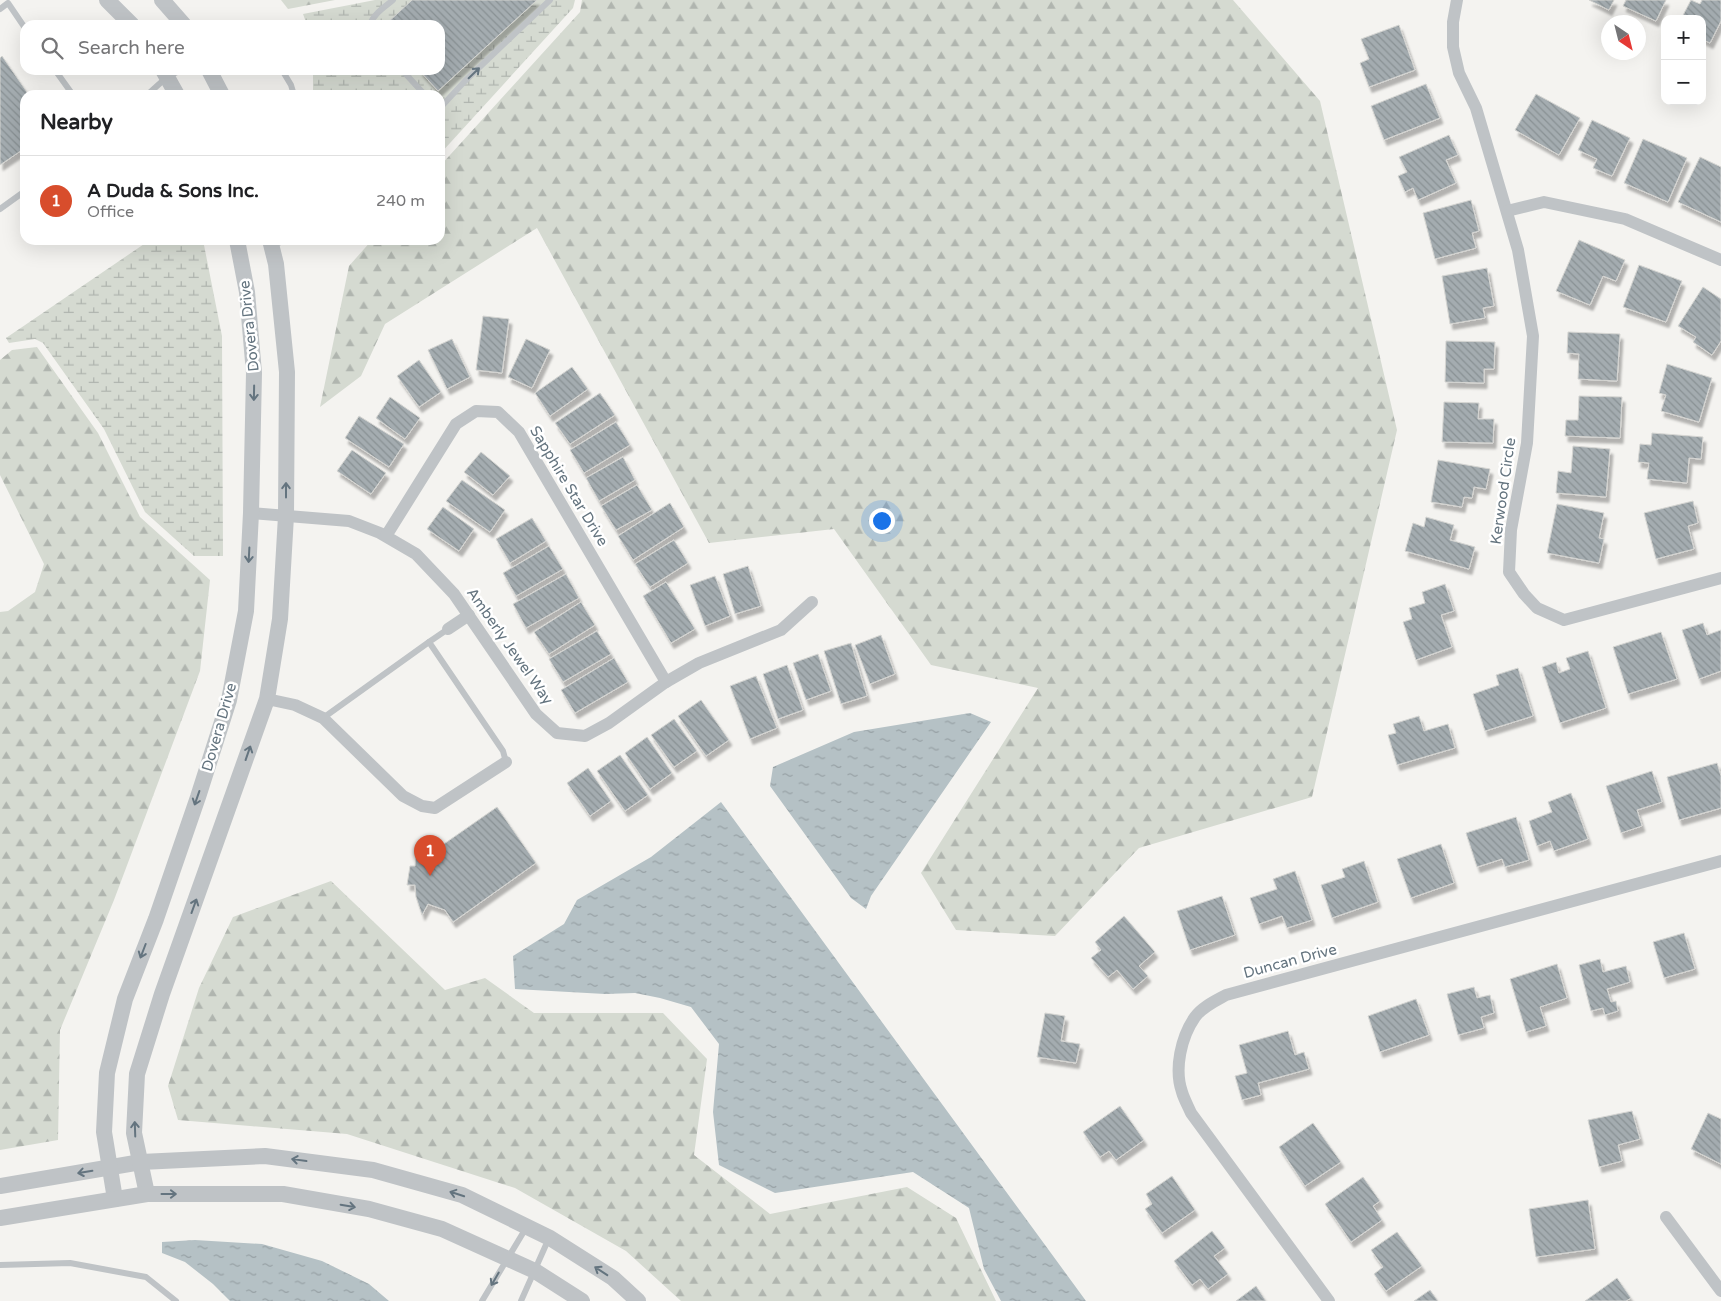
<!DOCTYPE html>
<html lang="en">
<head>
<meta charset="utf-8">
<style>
  :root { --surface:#fff; --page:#f6f6f6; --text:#202124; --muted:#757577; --line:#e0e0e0; --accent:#d84d2c }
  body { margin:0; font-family:"Varela Round",sans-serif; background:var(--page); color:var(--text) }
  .controls { position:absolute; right:15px; top:15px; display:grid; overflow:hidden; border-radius:10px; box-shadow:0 5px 20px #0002 }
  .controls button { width:45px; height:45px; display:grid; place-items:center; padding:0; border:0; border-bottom:1px solid var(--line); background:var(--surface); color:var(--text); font:25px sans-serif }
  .compass { position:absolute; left:1601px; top:15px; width:45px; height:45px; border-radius:50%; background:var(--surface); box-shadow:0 5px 20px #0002; rotate:145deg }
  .you { position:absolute; left:881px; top:520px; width:18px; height:18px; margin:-12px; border:4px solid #fff; border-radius:50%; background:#1a73e8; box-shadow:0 0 0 8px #1a73e833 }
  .badge { display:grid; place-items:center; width:32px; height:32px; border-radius:50%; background:var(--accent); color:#fff; font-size:16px; font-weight:700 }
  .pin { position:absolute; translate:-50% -41px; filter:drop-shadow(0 1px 2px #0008) }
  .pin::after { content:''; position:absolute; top:26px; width:18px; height:15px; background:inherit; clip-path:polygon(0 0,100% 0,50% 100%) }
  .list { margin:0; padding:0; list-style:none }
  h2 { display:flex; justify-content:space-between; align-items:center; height:65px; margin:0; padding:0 20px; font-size:21px }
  h2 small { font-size:16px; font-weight:400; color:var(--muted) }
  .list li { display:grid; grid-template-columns:32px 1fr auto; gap:15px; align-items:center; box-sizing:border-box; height:90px; padding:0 20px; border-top:1px solid var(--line) }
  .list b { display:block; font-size:19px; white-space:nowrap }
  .list p { margin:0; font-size:16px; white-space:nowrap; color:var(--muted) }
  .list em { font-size:16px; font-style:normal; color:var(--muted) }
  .icon { flex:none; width:28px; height:28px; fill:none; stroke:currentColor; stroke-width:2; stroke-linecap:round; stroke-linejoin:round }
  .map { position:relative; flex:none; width:1721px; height:1301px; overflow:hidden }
  .search { position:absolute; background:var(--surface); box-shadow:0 5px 20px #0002; left:20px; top:20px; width:425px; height:55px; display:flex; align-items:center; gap:12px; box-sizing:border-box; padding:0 18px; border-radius:15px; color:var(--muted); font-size:19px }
  .panel { position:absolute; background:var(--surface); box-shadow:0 5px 20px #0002; left:20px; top:90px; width:425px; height:155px; border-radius:15px }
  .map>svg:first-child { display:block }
  .forest { fill:url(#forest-firs) }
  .wetland { fill:url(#wetland-marsh) }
  .water { fill:url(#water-ripples) }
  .building { fill:url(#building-back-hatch); stroke:#d5d5d2; filter:url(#shadow) }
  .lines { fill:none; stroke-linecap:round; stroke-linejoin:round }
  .service { stroke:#bfc3c6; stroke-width:6 }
  .minor { stroke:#bfc3c6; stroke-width:12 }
  .tertiary { stroke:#bfc3c6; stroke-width:16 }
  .oneway { stroke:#64747f }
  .labels { text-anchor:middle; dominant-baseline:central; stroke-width:5; stroke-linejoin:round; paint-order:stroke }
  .street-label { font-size:15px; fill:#64747f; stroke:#fff }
</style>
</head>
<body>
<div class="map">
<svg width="1721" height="1301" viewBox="0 0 1721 1301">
  <defs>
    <pattern id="forest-firs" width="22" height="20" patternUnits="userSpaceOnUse" patternTransform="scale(1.25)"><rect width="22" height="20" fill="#d5dad1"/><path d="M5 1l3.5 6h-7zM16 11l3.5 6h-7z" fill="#b0b5af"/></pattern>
    <pattern id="wetland-marsh" width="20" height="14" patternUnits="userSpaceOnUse" patternTransform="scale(1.25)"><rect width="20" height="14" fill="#d5dad1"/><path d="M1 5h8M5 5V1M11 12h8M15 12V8" fill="none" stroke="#b0b5af"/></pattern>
    <pattern id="water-ripples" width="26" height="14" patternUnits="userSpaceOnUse" patternTransform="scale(1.25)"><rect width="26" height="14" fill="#b5c1c5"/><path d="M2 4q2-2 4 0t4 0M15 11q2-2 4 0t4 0" fill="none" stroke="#97a1a5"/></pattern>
    <pattern id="building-back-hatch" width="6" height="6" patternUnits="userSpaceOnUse" patternTransform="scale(1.25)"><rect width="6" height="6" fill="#a4acb0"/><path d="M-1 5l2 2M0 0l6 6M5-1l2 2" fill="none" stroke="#899194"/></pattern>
    <filter id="shadow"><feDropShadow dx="3" dy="5.5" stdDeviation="1" flood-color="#0004"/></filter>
  </defs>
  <rect width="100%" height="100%" fill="#f4f3f0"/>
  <!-- forest -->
  <g class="forest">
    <polygon points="281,0 335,0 288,9"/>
    <polygon points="582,0 1233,0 1320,101 1397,430 1312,797 1139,848 1055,936 956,930 921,873 1038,688 931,665 834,529 709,543 537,228 385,324 361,376 320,407 349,266 372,240 440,240 440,166 580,12"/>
    <polygon points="37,347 98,433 140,517 210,580 200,671 114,900 60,1030 58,1140 0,1150 0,612 8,611 35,592 44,564 0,475 0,360 12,350"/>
    <polygon points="331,881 445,990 485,978 534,1013 663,1013 707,1059 694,1155 770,1214 907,1187 956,1218 996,1301 681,1301 626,1251 515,1188 347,1134 178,1120 168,1086 199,988 233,917"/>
  </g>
  <!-- wetland -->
  <g class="wetland">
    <polygon points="375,0 575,0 573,8 440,154 440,95 313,95 313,70 440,70 440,25 307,25 303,14"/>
    <polygon points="150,240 203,240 222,336 223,556 194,556 145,512 104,429 43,343 35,339 9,343 6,338"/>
  </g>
  <!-- water -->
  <g class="water">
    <polygon points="970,713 991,722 871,896 866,909 851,898 770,786 773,767 854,732"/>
    <polygon points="721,802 1086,1301 1001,1301 984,1269 969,1208 913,1172 775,1193 719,1165 713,1112 719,1044 691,1007 660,998 635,993 605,994 515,989 513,956 564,924 577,900 651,857"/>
    <polygon points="195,1240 262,1244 322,1261 369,1284 389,1301 230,1301 213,1284 185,1262 162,1253 162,1242"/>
  </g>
  <!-- building -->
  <g class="building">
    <polygon points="412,0 537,0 438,91 419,70 440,70 440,25 385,25"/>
    <polygon points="1589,0 1614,0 1609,10"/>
    <polygon points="1626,0 1666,0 1656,21 1623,6"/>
    <polygon points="1691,0 1700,4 1702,0 1721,0 1721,21 1710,43 1702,39 1702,19 1681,19"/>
    <polygon points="1399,25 1415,70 1369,87 1360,63 1369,59 1361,39"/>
    <polygon points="2,56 29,95 25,95 25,148 0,165 0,58"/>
    <polygon points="1426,84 1440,118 1384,140 1371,106"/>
    <polygon points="1536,94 1580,118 1559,155 1515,130"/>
    <polygon points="1592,120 1630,138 1612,176 1593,168 1597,159 1578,150"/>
    <polygon points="1449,135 1458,155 1446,160 1456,183 1418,200 1413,188 1405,192 1398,176 1407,172 1399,157"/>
    <polygon points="1643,139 1687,158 1668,202 1624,183"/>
    <polygon points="1700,157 1721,167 1721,222 1678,202"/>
    <polygon points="1471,200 1479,231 1472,233 1476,248 1435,259 1423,213"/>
    <polygon points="1579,240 1625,260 1616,281 1603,276 1590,305 1556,291"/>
    <polygon points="1639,265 1682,281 1666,322 1623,307"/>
    <polygon points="1487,268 1494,306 1483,308 1485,318 1450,324 1442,276"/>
    <polygon points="1703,287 1721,299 1721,341 1712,355 1693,342 1696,337 1678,326"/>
    <polygon points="483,316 509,319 502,373 476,370"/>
    <polygon points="1568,332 1620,334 1617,381 1578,379 1579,354 1567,353"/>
    <polygon points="452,339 470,377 447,389 428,350"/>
    <polygon points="526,339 550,350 532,388 508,377"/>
    <polygon points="1446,341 1495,342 1494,369 1484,369 1484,383 1445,382"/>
    <polygon points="419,360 441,392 419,407 397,376"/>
    <polygon points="1667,364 1712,378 1699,422 1661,411 1666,395 1659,393"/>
    <polygon points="572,367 588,389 550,416 535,393"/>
    <polygon points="600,393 615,415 570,444 555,423"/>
    <polygon points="1579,396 1622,397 1620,438 1565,436 1566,420 1578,420"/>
    <polygon points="390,397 420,418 405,439 376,418"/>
    <polygon points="1444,402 1479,403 1478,419 1494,419 1493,443 1442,442"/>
    <polygon points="359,416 404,444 389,467 345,438"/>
    <polygon points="616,422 630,445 584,473 570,450"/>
    <polygon points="1652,433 1703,437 1701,459 1689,458 1687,483 1647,479 1649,463 1638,462 1640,444 1651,445"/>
    <polygon points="1573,446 1610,449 1606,497 1556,493 1558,471 1571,473"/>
    <polygon points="352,450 386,473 371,494 337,471"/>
    <polygon points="481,452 510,476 493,495 464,472"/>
    <polygon points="623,457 635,480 599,501 586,478"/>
    <polygon points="1438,460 1490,469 1486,489 1474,487 1472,498 1464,497 1462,507 1431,502"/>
    <polygon points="462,480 505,510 490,532 446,501"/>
    <polygon points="637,485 652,510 616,530 601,506"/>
    <polygon points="1693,501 1698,523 1688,526 1694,549 1656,559 1644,513"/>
    <polygon points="670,503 684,527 633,560 618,536"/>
    <polygon points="1557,504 1604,513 1599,538 1604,539 1599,563 1547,553"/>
    <polygon points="443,507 474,529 459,551 427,529"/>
    <polygon points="1426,517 1454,525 1450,540 1475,547 1469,569 1405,551 1413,523 1424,527"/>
    <polygon points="532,518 546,541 510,563 496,539"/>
    <polygon points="674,540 688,563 650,587 635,564"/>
    <polygon points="549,546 563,569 516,596 503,573"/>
    <polygon points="748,566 761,606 735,614 723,574"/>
    <polygon points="566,574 579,598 526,628 513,604"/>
    <polygon points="715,576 730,616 705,626 690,585"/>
    <polygon points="666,582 695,629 671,643 643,596"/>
    <polygon points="1445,584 1454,611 1441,615 1452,647 1416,660 1403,622 1412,619 1409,608 1425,603 1422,592"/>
    <polygon points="581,602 595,625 549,654 534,632"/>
    <polygon points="1703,623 1707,635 1721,630 1721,671 1699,679 1682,630"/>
    <polygon points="597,631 611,654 563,682 549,659"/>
    <polygon points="1661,632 1677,679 1628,694 1613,647"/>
    <polygon points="881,635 895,674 870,684 855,645"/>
    <polygon points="851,643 867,696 841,704 824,651"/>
    <polygon points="1588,651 1606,708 1560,723 1542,667 1556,662 1559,673 1570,669 1566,658"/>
    <polygon points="818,654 831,691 806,700 793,663"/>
    <polygon points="614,658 628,682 575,713 561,690"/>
    <polygon points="787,665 803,710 778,719 763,674"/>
    <polygon points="1518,668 1533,716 1485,731 1473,694 1499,685 1496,675"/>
    <polygon points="756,676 777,728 750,739 730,686"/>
    <polygon points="701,700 729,740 706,756 678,716"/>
    <polygon points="1419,716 1424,731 1448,724 1455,748 1397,765 1388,735 1396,733 1393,724"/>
    <polygon points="674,719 697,751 674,767 651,735"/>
    <polygon points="647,737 672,773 650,789 625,753"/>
    <polygon points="620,755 648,795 625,811 597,771"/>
    <polygon points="1717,763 1721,776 1721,808 1679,820 1667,777"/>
    <polygon points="588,768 611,801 590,816 567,783"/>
    <polygon points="1652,771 1662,802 1637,810 1642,826 1621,833 1606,786"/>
    <polygon points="1571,793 1588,839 1554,851 1550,841 1537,846 1529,821 1552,812 1548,802"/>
    <polygon points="497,807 536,863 453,922 445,910 428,904 422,915 416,897 415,885 407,885 410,866 415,866 416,856 424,838 429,838 434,849 443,850 441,846"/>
    <polygon points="1516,817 1529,860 1505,867 1502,859 1477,867 1466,833"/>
    <polygon points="1441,844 1454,883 1411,898 1397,859"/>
    <polygon points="1364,861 1378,902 1332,918 1321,885 1345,877 1342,869"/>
    <polygon points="1295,871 1312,920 1287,928 1282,916 1259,924 1250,898 1277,889 1273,879"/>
    <polygon points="1222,896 1235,935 1190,950 1177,911"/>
    <polygon points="1124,916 1155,952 1139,966 1148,976 1133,989 1117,970 1108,977 1091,958 1101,950 1095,942"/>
    <polygon points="1684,933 1695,969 1664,978 1653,942"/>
    <polygon points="1600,959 1603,972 1626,966 1630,982 1607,989 1611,1002 1616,1001 1618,1011 1605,1015 1603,1008 1591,1011 1579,965"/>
    <polygon points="1557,964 1567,998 1540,1007 1546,1026 1526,1032 1510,979"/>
    <polygon points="1474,987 1477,998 1490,995 1494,1013 1481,1017 1484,1028 1458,1035 1447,994"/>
    <polygon points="1416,999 1429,1035 1380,1052 1368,1016"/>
    <polygon points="1045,1013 1065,1016 1061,1041 1080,1044 1076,1063 1037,1057"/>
    <polygon points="1288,1031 1295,1055 1304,1052 1309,1069 1258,1083 1261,1095 1242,1100 1235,1076 1247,1073 1239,1045"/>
    <polygon points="1120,1106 1144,1140 1116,1160 1109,1151 1100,1157 1083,1132"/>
    <polygon points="1632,1111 1640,1139 1618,1145 1622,1161 1599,1167 1588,1120"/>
    <polygon points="1708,1113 1721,1119 1721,1164 1691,1149"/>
    <polygon points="1313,1123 1341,1162 1305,1186 1279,1147"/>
    <polygon points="1172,1176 1195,1210 1162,1233 1145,1209 1152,1204 1146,1194"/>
    <polygon points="1363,1177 1380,1201 1373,1206 1382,1220 1351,1242 1325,1204"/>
    <polygon points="1588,1200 1595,1249 1536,1257 1529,1209"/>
    <polygon points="1212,1231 1225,1248 1214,1256 1228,1274 1208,1289 1200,1279 1192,1285 1174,1261"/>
    <polygon points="1397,1232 1422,1266 1386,1291 1374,1274 1383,1267 1371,1250"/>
    <polygon points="1617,1278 1631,1298 1626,1301 1585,1301"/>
    <polygon points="1256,1286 1266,1301 1236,1301"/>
    <polygon points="1430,1290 1438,1301 1414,1301"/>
  </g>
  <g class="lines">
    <!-- service -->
    <g class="service">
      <polyline points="0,9 8,3 25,28"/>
      <path d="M370 25C373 14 385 7 393 0"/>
      <polyline points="55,70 73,95"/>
      <polyline points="282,70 291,85 294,95"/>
      <polyline points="402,70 425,95"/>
      <polyline points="147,95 167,77 181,70"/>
      <polyline points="440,108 465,81 550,0"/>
      <polyline points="0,209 25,191"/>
      <polyline points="273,245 286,240"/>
      <polyline points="448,629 429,642 503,751 506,762"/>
      <polyline points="323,718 429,642"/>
      <polyline points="0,1265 70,1263 146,1277 176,1301"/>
      <polyline points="482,1301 526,1228"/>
      <polyline points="521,1301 549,1238"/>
    </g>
    <!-- minor -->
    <g class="minor">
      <polyline points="1457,0 1453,22 1453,47 1459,73 1476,108 1518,250 1533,336 1527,443 1511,530 1509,572 1524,594 1537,608 1564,620 1721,578"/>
      <polyline points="1507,211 1544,202 1625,219 1721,260"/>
      <polyline points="251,513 349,521 380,533 416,554 454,594 536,714 557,733 585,736 609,723 666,682 699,663 781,630 812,602"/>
      <polyline points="386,536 456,424 476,411 498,412 519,432 666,682"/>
      <polyline points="448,629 469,615"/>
      <polyline points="267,699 295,705 323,718 403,796 422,806 435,808 506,762"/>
      <polyline points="1666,1217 1721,1291"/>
      <path d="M1329 1301 1191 1113C1188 1106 1184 1099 1182 1092 1174 1069 1181 1037 1195 1017 1202 1007 1215 1001 1226 995L1721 861"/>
    </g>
    <!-- tertiary -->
    <g class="tertiary">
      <polyline points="107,0 132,25"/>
      <polyline points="162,0 184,25"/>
      <polyline points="163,70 177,95"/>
      <polyline points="209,70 222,95"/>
      <polyline points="0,1186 141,1162 265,1156 373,1170 462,1195 550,1238 613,1278 638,1301"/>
      <polyline points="147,1194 134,1133 137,1074 162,994 267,699 280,619 286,516 287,372 276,264 270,240"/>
      <polyline points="115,1199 104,1132 107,1073 125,999 156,919 198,797 229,700 246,611 251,513 254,373 247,292 237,240"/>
      <polyline points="0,1218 147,1194 283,1194 369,1209 442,1229 535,1271 582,1301"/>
    </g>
  </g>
  <!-- one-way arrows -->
  <defs><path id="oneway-shaft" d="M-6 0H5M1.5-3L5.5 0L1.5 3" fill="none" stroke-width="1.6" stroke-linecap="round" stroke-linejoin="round" transform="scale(1.25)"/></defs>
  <g class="oneway">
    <use href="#oneway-shaft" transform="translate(474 73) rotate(-44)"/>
    <use href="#oneway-shaft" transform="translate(254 393) rotate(91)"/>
    <use href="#oneway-shaft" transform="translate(286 490) rotate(-90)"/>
    <use href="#oneway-shaft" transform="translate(249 555) rotate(93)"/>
    <use href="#oneway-shaft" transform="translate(248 753) rotate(-71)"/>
    <use href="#oneway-shaft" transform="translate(197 798) rotate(109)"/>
    <use href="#oneway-shaft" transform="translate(194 906) rotate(-70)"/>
    <use href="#oneway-shaft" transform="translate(143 951) rotate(111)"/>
    <use href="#oneway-shaft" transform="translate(135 1129) rotate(-92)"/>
    <use href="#oneway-shaft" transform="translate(299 1160) rotate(-172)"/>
    <use href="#oneway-shaft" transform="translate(85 1172) rotate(171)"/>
    <use href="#oneway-shaft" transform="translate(169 1194)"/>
    <use href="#oneway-shaft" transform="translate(457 1194) rotate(-162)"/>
    <use href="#oneway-shaft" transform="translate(348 1206) rotate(10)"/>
    <use href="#oneway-shaft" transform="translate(601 1271) rotate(-147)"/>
    <use href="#oneway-shaft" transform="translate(495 1279) rotate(120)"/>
  </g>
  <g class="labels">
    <!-- street labels -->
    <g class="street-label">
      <text transform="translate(249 326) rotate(-96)">Dovera Drive</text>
      <text transform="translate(569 486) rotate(59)">Sapphire Star Drive</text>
      <text transform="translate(1503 491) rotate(-82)">Kerwood Circle</text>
      <text transform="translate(510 646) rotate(55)">Amberly Jewel Way</text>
      <text transform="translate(219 727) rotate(-74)">Dovera Drive</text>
      <text transform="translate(1290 961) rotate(-15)">Duncan Drive</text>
    </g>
  </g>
</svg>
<div class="controls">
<button>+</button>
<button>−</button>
</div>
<svg class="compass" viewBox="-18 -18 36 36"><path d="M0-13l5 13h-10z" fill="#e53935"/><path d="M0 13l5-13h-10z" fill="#757577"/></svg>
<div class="you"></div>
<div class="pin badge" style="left:430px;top:876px">1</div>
<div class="search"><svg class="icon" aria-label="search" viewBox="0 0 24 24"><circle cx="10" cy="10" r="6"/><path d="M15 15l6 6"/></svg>Search here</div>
<section class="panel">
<h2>Nearby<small></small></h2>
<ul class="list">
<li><span class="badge">1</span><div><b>A Duda &amp; Sons Inc.</b><p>Office</p></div><em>240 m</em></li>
</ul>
</section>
</div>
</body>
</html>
